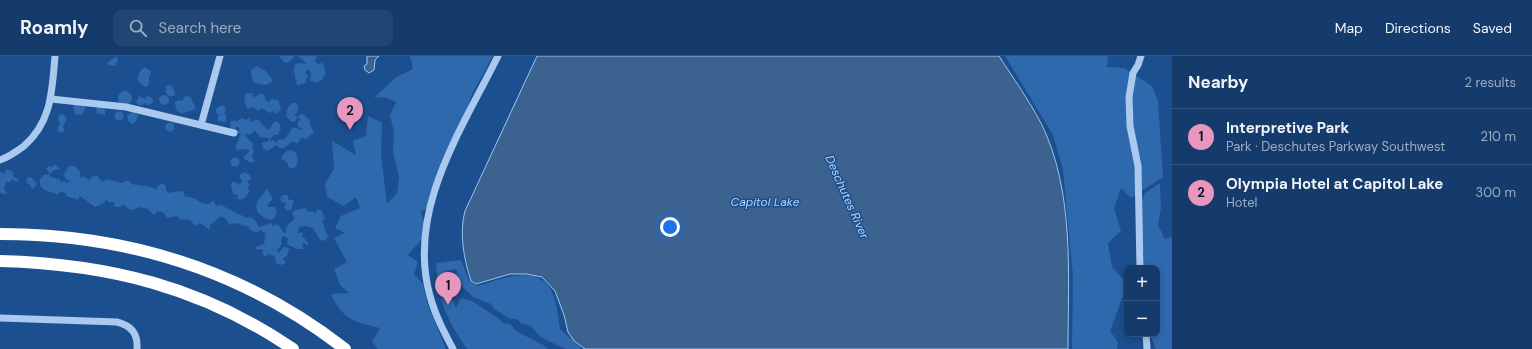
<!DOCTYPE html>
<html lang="en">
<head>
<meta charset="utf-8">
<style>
  :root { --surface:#143b6b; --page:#214673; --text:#f1f3f6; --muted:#9dadc1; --line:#33557e; --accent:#e797bd }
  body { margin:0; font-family:"DM Sans",sans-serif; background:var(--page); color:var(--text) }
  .controls { position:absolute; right:12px; bottom:12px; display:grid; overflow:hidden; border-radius:8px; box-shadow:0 2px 6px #0003 }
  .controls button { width:36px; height:36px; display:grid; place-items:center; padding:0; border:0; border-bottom:1px solid var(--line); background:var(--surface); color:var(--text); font:20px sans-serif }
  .you { position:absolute; left:670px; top:171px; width:14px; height:14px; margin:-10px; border:3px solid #fff; border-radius:50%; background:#1a73e8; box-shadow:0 0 0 6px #1a73e833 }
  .badge { display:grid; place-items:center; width:26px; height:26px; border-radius:50%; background:var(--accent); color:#111; font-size:13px; font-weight:700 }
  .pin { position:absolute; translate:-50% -33px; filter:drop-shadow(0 1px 2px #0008) }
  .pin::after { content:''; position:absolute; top:21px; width:14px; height:12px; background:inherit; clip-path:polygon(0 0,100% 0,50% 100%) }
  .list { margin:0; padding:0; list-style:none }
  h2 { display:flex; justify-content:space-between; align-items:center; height:52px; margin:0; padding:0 16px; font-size:17px }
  h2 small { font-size:13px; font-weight:400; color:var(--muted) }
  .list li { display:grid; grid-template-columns:26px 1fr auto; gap:12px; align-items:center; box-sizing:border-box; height:56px; padding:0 16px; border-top:1px solid var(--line) }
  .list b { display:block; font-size:15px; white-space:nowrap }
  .list p { margin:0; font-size:13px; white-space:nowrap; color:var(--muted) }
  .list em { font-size:13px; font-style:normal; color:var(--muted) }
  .icon { flex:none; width:22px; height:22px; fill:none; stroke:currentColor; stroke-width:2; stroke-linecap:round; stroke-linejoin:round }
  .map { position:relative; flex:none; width:1172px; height:293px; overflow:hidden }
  header { display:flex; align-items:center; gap:24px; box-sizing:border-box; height:56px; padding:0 20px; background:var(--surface); border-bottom:1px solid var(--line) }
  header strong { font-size:19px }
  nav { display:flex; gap:22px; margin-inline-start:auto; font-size:14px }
  .search { width:280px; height:36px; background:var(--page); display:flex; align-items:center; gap:10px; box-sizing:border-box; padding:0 14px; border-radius:8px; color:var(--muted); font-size:15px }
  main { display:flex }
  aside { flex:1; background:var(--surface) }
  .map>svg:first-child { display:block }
  .green { fill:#2e69ad }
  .water { fill:#3c6290; stroke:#9cc4f0 }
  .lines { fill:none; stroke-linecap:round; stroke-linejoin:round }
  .minor { stroke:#a9c9ee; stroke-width:7 }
  .highway { stroke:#fff; stroke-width:12 }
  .labels { text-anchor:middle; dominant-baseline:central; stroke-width:3; stroke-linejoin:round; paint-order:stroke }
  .water-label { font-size:12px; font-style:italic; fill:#b5d3f5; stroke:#1b4f8f }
</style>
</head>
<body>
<header>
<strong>Roamly</strong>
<div class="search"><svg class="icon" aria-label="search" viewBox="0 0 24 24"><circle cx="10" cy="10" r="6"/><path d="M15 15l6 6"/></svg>Search here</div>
<nav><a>Map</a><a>Directions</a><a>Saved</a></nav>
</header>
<main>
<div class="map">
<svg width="1172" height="293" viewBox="0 0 1172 293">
  <rect width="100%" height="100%" fill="#1b4f8f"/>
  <!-- green -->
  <g class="green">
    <polygon points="117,0 118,5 115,10 108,9 108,6"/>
    <polygon points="279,0 294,0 292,4 287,7 284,6"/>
    <path d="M298 0H317L315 6 319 8 322 6C328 18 326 22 315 28L316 26 310 25 311 16 307 13 305 16 309 21 305 24 306 27 298 29 296 27 297 24 295 23V18L293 16 295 8 299 7 307 8Z"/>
    <path d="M410 0H493L471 40 467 54 444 100 434 126 433 152 421 155 427 177 408 199 418 206 414 218 423 228 427 247 446 293H378L372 286 380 272C354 266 342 263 331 238L349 237 340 229 334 213 347 206 334 182 345 177 335 172 341 160 360 152 356 141 344 150 327 141 325 128 334 113 332 85 356 99 353 85 366 80 368 60 382 67 381 99 387 148 397 137 399 121 393 96 394 76 390 60 396 46 385 41 374 42 395 22 413 13Z"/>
    <polygon points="1005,0 1108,0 1107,11 1124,12 1152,30 1158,45 1163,121 1131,142 1121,132 1114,152 1121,175 1108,187 1112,211 1123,223 1123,240 1110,275 1118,286 1117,293 1072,293 1073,220 1063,114 1053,79"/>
    <polygon points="257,10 267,16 273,25 266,29 255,27 252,23 251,14"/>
    <path d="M145 11 151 15V18L149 21V29L145 31 138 25C138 19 139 14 145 11Z"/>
    <polygon points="169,29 172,30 175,37 174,40 169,40 166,37 166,30"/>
    <circle cx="125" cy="42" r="7"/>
    <polygon points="246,37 252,37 254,42 259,38 264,38 266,45 269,46 272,43 278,44 281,53 277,58 274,55 270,57 261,52 258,55 253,51 247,53 244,43"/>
    <path d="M187 39 191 42 196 53C187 55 176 64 175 46L179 44 183 45V42Z"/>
    <circle cx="164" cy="44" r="5"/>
    <polygon points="139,40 145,43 147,40 151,41 154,45 151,48 148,49 144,47 143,49 139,49 136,46"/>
    <polygon points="75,46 81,46 86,51 82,59 75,58 73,50"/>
    <path d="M292 47H296C299 52 299 55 294 59L297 61 296 65 292 66 286 60 288 51Z"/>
    <polygon points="97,49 101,49 105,53 105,59 96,57"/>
    <polygon points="220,50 224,50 226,54 224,56 226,59 226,66 217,65 219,58 216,57 216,53"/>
    <polygon points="133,55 138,60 135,67 132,68 128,65 127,60"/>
    <circle cx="119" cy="60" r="4.5"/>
    <polygon points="63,58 67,63 63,70 65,74 62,76 58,76 58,70 60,69 58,63 59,59"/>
    <polygon points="303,58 310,64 310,69 314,76 306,83 302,81 297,88 293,85 284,92 279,92 277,89 267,95 263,92 262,87 269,85 268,82 260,81 255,74 250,79 244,78 253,88 252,92 254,95 252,100 255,105 251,107 243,102 249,95 248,92 246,94 242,93 239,95 235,92 241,78 237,77 240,72 236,71 235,74 231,73 230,66 235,64 237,67 238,64 242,62 246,64 249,61 251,66 258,63 267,74 271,71 273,67 278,65 281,72 278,79 274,79 270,83 270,85 273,84 276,87 278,84 285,83 293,71 301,74 302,71 299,72 297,67 300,64 298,60"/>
    <circle cx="170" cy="71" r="4.5"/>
    <path d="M291 94 296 97C298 104 299 108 293 113L288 111V107L281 102 286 95Z"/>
    <circle cx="235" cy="106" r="4.5"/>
    <path d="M55 108 60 113 52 115 49 120 60 124 62 127 64 124 66 127 71 125 66 124 64 118 69 110H74L80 115V122L82 120 90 124 91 121 97 119 102 126 106 123 122 127 128 124 132 128C141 131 149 128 157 134V131L162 127 166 130V135L170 137 179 135 184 136 185 141C194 139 200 149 208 148 210 147 212 146 214 145L216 150 221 149 247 162 251 161 256 165 259 171 271 167 273 171 274 169 278 168 283 176 286 178V171L295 162 292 158 295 154 306 152 308 156 313 155 315 157 318 153 322 155 325 162 322 165 328 181 324 185 320 184 313 172 306 170 299 171 298 178 301 176 303 177 302 180 308 186V190L304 187 302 188 303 193H297L287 188 288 182 283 180 281 184 282 188 277 194 278 197 284 191 289 192 287 200 283 202 286 207 281 209 277 208 274 200 269 198 265 201 262 197 264 194 256 193V191L266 187 263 185 266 183 264 180 266 178 261 174 256 177 249 173V171L235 167 228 169 227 164 221 160 210 169V174L200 167 195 170 190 164 180 163 177 160 167 162 163 156 158 155 154 159 148 153 138 151 137 153 131 154 122 148 121 151H115L114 149 115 146H109L105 143V146L95 151 80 140 78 144 66 140V137L60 136 58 139C50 134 38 136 40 123L44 119 50 118 46 112 49 110 52 111Z"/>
    <polygon points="6,114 11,114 14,118 13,120 19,124 16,126 12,123 10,126 6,126 4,132 7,138 0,137 0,116 5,118"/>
    <polygon points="245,116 250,119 251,124 247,125 250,129 247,133 250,135 245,142 240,144 237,142 238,139 233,138 231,130 232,126 236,126 238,129 242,126 239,119"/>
    <polygon points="29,121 32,122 37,128 33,133 30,130 30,128 27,128 26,123"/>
    <polygon points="1160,127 1161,152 1158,169 1165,183 1172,181 1172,293 1156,293 1150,278 1157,278 1157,212 1143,212 1144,195 1138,191 1139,152 1145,137"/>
    <polygon points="267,133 273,143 268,148 268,151 275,151 277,158 272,164 265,162 258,157 256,151 257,145"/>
    <polygon points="283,139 288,139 288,143 294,145 291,154 286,154 284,151 286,147 282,146 280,143"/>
    <path d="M461 204 469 225 477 230C499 224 536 207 551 234 557 246 558 261 560 273L582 293H565L541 281 531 270 522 268 517 263H510L493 252 491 248 473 241 461 229 456 213 446 215 449 235 456 252 461 242 472 245 498 262 504 268H510L516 275 545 290 547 293H467C446 262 438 245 436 207Z"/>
  </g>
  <!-- water -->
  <g class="water">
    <polygon points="367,0 379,0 375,4 374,14 369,17 365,14 364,10 367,8"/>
    <path d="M537 0H999C1013 22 1029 44 1041 67 1075 136 1068 219 1068 293H585L574 285 568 276 564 259 555 235 542 221 526 218H510L476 228 471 225C464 203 459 178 465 155Z"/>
  </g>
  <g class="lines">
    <!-- minor -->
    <g class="minor">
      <polyline points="51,43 126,51 234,77"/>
      <polyline points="201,69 220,0"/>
      <path d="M0 104C9 101 17 95 24 90 52 66 52 34 55 0"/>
      <polyline points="1140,212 1138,110 1130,70 1129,41 1133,17 1138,9 1141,0"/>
      <path d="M0 262 117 266C132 270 138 278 137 293"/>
      <polyline points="1146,278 1147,293"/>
      <path d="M453 293C444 276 435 259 430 240 406 154 462 73 498 0"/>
    </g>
    <!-- highway -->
    <g class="highway">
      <path d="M0 178C129 178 243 214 345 293"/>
      <path d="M0 205C109 208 202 231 293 293"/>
    </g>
  </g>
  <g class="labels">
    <!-- water labels -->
    <g class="water-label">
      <text transform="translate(847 141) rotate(66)">Deschutes River</text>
      <text x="765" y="146">Capitol Lake</text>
    </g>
  </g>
</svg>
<div class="controls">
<button>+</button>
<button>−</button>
</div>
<div class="you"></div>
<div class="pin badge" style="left:448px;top:249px">1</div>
<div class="pin badge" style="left:350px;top:74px">2</div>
</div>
<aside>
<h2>Nearby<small>2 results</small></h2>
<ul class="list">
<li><span class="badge">1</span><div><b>Interpretive Park</b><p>Park · Deschutes Parkway Southwest</p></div><em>210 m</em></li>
<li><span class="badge">2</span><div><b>Olympia Hotel at Capitol Lake</b><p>Hotel</p></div><em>300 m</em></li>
</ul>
</aside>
</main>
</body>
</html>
